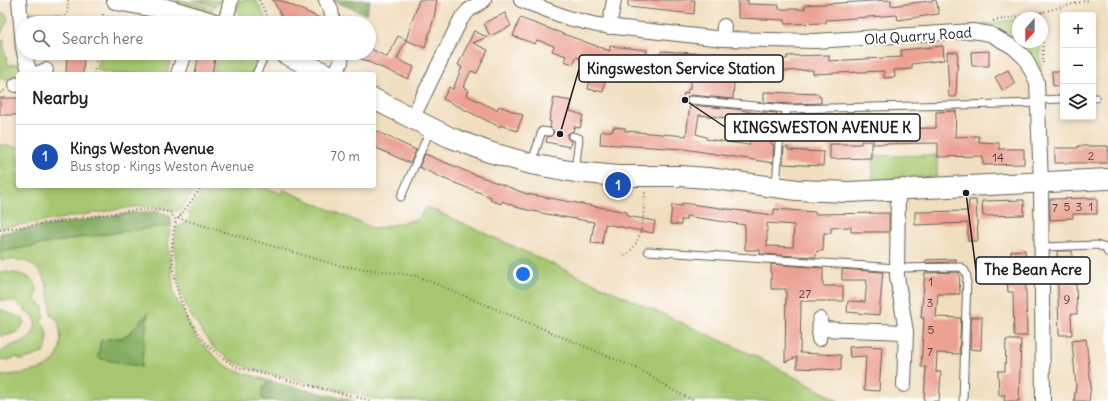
<!DOCTYPE html>
<html lang="en">
<head>
<meta charset="utf-8">
<style>
  :root { --surface:#fff; --page:#f6f6f6; --text:#202124; --muted:#757577; --line:#e0e0e0; --accent:#d1495b }
  body { margin:0; font-family:Delius,sans-serif; background:var(--page); color:var(--text) }
  .controls { position:absolute; right:12px; top:12px; display:grid; overflow:hidden; border-radius:4px; box-shadow:0 2px 6px #0003 }
  .controls button { width:36px; height:36px; display:grid; place-items:center; padding:0; border:0; border-bottom:1px solid var(--line); background:var(--surface); color:var(--text); font:20px sans-serif }
  .compass { position:absolute; left:1012px; top:12px; width:36px; height:36px; border-radius:50%; background:var(--surface); box-shadow:0 2px 6px #0003; rotate:201deg }
  .you { position:absolute; left:523px; top:274px; width:14px; height:14px; margin:-10px; border:3px solid #fff; border-radius:50%; background:#1a73e8; box-shadow:0 0 0 6px #1a73e833 }
  .badge { display:grid; place-items:center; width:26px; height:26px; border-radius:50%; background:var(--accent); color:#fff; font-size:13px; font-weight:700 }
  .pin { position:absolute; translate:-50% -50%; border:2px solid #fff; box-shadow:0 1px 4px #0006 }
  .list { margin:0; padding:0; list-style:none }
  h2 { display:flex; justify-content:space-between; align-items:center; height:52px; margin:0; padding:0 16px; font-size:17px }
  h2 small { font-size:13px; font-weight:400; color:var(--muted) }
  .list li { display:grid; grid-template-columns:26px 1fr auto; gap:12px; align-items:center; box-sizing:border-box; height:64px; padding:0 16px; border-top:1px solid var(--line) }
  .list b { display:block; font-size:15px; white-space:nowrap }
  .list p { margin:0; font-size:13px; white-space:nowrap; color:var(--muted) }
  .list em { font-size:13px; font-style:normal; color:var(--muted) }
  .icon { flex:none; width:22px; height:22px; fill:none; stroke:currentColor; stroke-width:2; stroke-linecap:round; stroke-linejoin:round }
  .map { position:relative; flex:none; width:1108px; height:401px; overflow:hidden }
  .search { position:absolute; background:var(--surface); box-shadow:0 2px 6px #0003; left:16px; top:16px; width:360px; height:44px; display:flex; align-items:center; gap:10px; box-sizing:border-box; padding:0 14px; border-radius:22px; color:var(--muted); font-size:15px }
  .panel { position:absolute; background:var(--surface); box-shadow:0 2px 6px #0003; left:16px; top:72px; width:360px; height:116px; border-radius:4px }
  .map>svg:first-child { display:block }
  .built { fill:#f2d4be }
  .green { fill:#a6c770; stroke:#617246; fill-rule:evenodd }
  .forest { fill:#84ac62; stroke:#50643f }
  .building { fill:#eca193; fill-rule:evenodd }
  .lines { fill:none; stroke-linecap:round; stroke-linejoin:round }
  .lane-casing { stroke:#666055; stroke-width:9 }
  .street-casing { stroke:#666055; stroke-width:16 }
  .secondary-casing { stroke:#666055; stroke-width:22 }
  .path { stroke:#666055; stroke-width:2; stroke-dasharray:1 3; stroke-linecap:butt }
  .lane { stroke:#fff; stroke-width:7 }
  .street { stroke:#fff; stroke-width:14 }
  .secondary { stroke:#fff; stroke-width:20 }
  .labels { text-anchor:middle; dominant-baseline:central; stroke-width:4; stroke-linejoin:round; paint-order:stroke }
  .number-label { font-size:12px; fill:#503d3a }
  .street-label { font-size:14px; fill:#1c1c1c; stroke:#fff }
  .leader { fill:none; stroke:#1c1c1c; stroke-width:1.5 }
  .callout-dot { fill:#1c1c1c; stroke:#fff; stroke-width:1.5 }
  .callout { fill:#fff; stroke:#1c1c1c; stroke-width:1.5 }
  .callout-label { font-size:15px; text-anchor:middle; font-weight:bold; fill:#1c1c1c }
</style>
</head>
<body>
<div class="map">
<svg width="1108" height="401" viewBox="0 0 1108 401">
  <rect width="100%" height="100%" fill="#fff"/>
  <filter id="ink" filterUnits="userSpaceOnUse"><feTurbulence type="fractalNoise" baseFrequency=".025" numOctaves="2"/><feDisplacementMap in="SourceGraphic" scale="8" xChannelSelector="R" yChannelSelector="G"/><feConvolveMatrix kernelMatrix="1 2 1 2 8 2 1 2 1" color-interpolation-filters="sRGB"/></filter>
  <filter id="wash" filterUnits="userSpaceOnUse"><feTurbulence type="fractalNoise" baseFrequency=".012" numOctaves="4" result="noise"/><feDisplacementMap in="SourceGraphic" scale="16" xChannelSelector="R" yChannelSelector="G"/><feGaussianBlur stdDeviation="0.9" result="paint"/><feColorMatrix in="noise" values="0 0 0 0 0 0 0 0 0 0 0 0 0 0 0 0 0 1.4 0 .05"/><feComposite in="paint" operator="in"/></filter>
  <g filter="url(#wash)">
    <rect width="100%" height="100%" fill="#f0debf"/>
    <!-- built -->
    <g class="built">
      <polygon points="264,63 287,74 259,74"/>
      <polygon points="262,186 286,186 282,194"/>
    </g>
    <!-- green -->
    <g class="green">
      <polygon points="176,0 182,0 214,9 206,12 178,3"/>
      <polygon points="192,0 221,0 216,6"/>
      <path d="M239 0H256L268 23C258 23 241 21 237 11Z"/>
      <polygon points="27,12 60,13 63,14 57,23 35,23 35,17 27,16"/>
      <polygon points="0,13 6,14 8,19 0,36"/>
      <polygon points="106,16 148,23 105,23"/>
      <polygon points="1018,19 1018,42 1040,42 1041,77 1001,33 982,25"/>
      <path d="M4 39V50L9 66 17 63 20 72C15 77 7 81 0 79V41Z"/>
      <polygon points="100,53 172,53 167,74 114,74 97,70"/>
      <polygon points="218,53 245,53 259,59 252,74 213,74"/>
      <polygon points="0,145 18,147 18,186 198,186 180,210 175,211 160,207 140,206 0,228"/>
      <polygon points="937,155 937,177 873,180 873,156"/>
      <polygon points="206,186 262,186 282,194 284,190 375,229 418,219 427,207 757,357 839,401 383,401 252,369 234,362 223,355 212,346 190,314 181,293 178,279 174,245 177,227 180,227 191,216 187,213"/>
      <path d="M171 225 168 240 174 294 196 338 223 364 234 370 272 382 266 383 262 398 267 401H0V376C39 371 70 371 58 320L51 315C49 280 42 255 0 260V252L78 238ZM142 319 141 367 98 358 101 340C124 338 128 337 142 319Z"/>
      <path d="M0 272C18 272 44 276 35 300L43 306 44 317 41 321C48 330 50 344 43 353L22 360 16 357 8 360 0 359V353C12 341 42 342 34 316L23 309 17 302 0 300Z"/>
      <path d="M0 309 23 319 24 323C18 334 12 335 0 336Z"/>
    </g>
    <!-- forest -->
    <g class="forest">
      <polygon points="331,0 370,0 366,14"/>
      <polygon points="156,211 168,214 171,218 171,225 78,238 0,252 0,233 139,212"/>
      <polygon points="148,313 141,367 98,358 101,340 122,338 129,334"/>
      <path d="M272 382 356 401H267L262 398C262 389 262 384 272 382Z"/>
    </g>
    <g id="blocks">
      <!-- building -->
      <g class="building">
        <polygon points="273,0 280,0 324,20 324,23 291,23 283,19"/>
        <polygon points="419,0 437,0 434,18 425,48 406,40 397,59 414,67 408,79 350,54 369,53 369,48 387,57 398,36 406,40"/>
        <polygon points="628,0 695,0 694,14 628,7"/>
        <polygon points="738,0 748,0 748,4 779,5 779,9 805,9 805,5 891,0 891,6 936,0 939,14 898,20 897,15 826,20 826,23 785,24 785,20 738,18"/>
        <polygon points="505,13 511,26 490,36 484,23"/>
        <polygon points="520,18 610,51 610,46 647,50 645,64 595,59 594,64 576,57 573,64 564,61 566,56 552,51 554,46 537,40 535,44 513,36"/>
        <polygon points="474,31 487,37 473,43 488,50 477,73 471,71 463,87 468,90 466,95 497,110 499,106 523,115 517,131 500,125 500,127 443,99 449,87 453,89 462,67 458,65"/>
        <polygon points="943,46 944,60 912,64 912,69 894,70 895,77 884,78 884,71 813,74 813,70 782,71 782,76 751,77 751,82 734,82 733,99 691,95 687,97 688,103 682,102 684,93 687,94 688,89 690,89 691,68 660,65 661,51 787,59 787,56 829,55 829,61 902,57 901,50"/>
        <polygon points="989,51 989,66 972,66 971,52"/>
        <polygon points="947,52 958,52 956,97 949,97"/>
        <polygon points="67,53 84,53 83,74 66,74"/>
        <polygon points="199,53 216,53 212,74 195,74"/>
        <polygon points="1008,70 1015,84 1003,91 995,77"/>
        <polygon points="1052,71 1063,71 1063,85 1053,86"/>
        <polygon points="590,78 605,81 603,92 588,89"/>
        <polygon points="764,92 819,94 819,97 821,97 821,103 790,104 764,102"/>
        <rect x="0" y="98" width="18" height="17"/>
        <polygon points="554,98 572,101 570,111 583,115 580,128 574,127 573,131 567,134 567,138 571,141 570,147 546,142 547,137 551,136 554,133 553,130 550,127 551,122 549,121"/>
        <path d="M690 105 735 109 761 114 763 112 777 113 771 144 774 145 773 163 684 149 600 144 601 131H613V127L625 128V131L686 136ZM699 115 727 118 752 124 749 145 706 139V137L696 134Z"/>
        <polygon points="956,111 955,137 979,136 979,142 999,143 999,149 1024,149 1024,164 983,165 983,156 938,157 938,143 873,144 873,129 936,128 936,112"/>
        <polygon points="821,113 820,123 800,124 800,114"/>
        <polygon points="374,130 416,150 410,163 374,147"/>
        <polygon points="861,141 871,141 871,158 830,159 830,144 861,144"/>
        <polygon points="1078,146 1108,146 1108,163 1055,163 1055,148 1078,148"/>
        <polygon points="784,147 788,147 788,150 824,152 823,166 783,164"/>
        <polygon points="425,154 468,172 527,194 627,212 627,216 655,221 653,233 605,224 602,244 591,243 594,222 546,214 519,208 502,201 501,204 490,200 491,197 442,178 419,167"/>
        <polygon points="1097,198 1097,214 1073,214 1073,218 1067,218 1067,219 1050,220 1050,199"/>
        <polygon points="969,200 976,200 978,241 968,241 968,223 915,225 915,212 968,211"/>
        <polygon points="1024,200 1024,215 983,216 982,201"/>
        <path d="M682 203 774 215V209L815 212V214L889 213V232H851V227L831 228V233H824L823 251H817L816 257 760 254V250H745V225L686 216V220H681V225L670 224 672 205 682 206ZM767 223 794 225 793 247 767 246Z"/>
        <polygon points="1025,250 1027,336 1014,336 1013,292 1008,292 1006,271 1011,271 1011,251"/>
        <polygon points="1057,251 1072,251 1073,284 1076,284 1077,314 1071,314 1072,335 1059,335"/>
        <polygon points="956,259 956,262 925,263 926,260"/>
        <polygon points="771,264 823,268 823,286 843,286 843,301 801,301 800,353 841,355 841,370 797,368 797,357 785,362 786,289 771,289"/>
        <polygon points="842,269 883,272 879,315 847,312 848,301 865,302 867,280 842,280"/>
        <polygon points="959,272 960,294 938,294 936,317 961,318 959,354 937,353 936,372 941,372 939,401 924,401 926,367 921,367 924,318 921,318 925,273"/>
        <polygon points="971,317 982,317 981,350 970,349"/>
        <polygon points="1086,339 1091,386 1089,401 1074,401 1076,386 1072,341"/>
        <polygon points="1006,340 1021,340 1019,401 1004,401 1005,395 999,395 998,371 1005,371"/>
        <polygon points="866,346 882,347 879,391 864,390 866,356 850,357 849,347"/>
      </g>
    </g>
  </g>
  <g filter="url(#ink)">
    <use href="#blocks" fill-opacity="0" stroke="#666055" stroke-width="1"/>
    <g class="lines">
      <!-- lane casing -->
      <g class="lane-casing">
        <g id="lane">
          <polyline points="256,74 266,53"/>
          <polyline points="1093,98 1096,98"/>
          <polyline points="691,100 787,109 1039,103"/>
          <polyline points="1038,100 1063,99"/>
          <polyline points="572,136 579,138 575,170"/>
          <polyline points="532,162 542,131 549,132"/>
          <polyline points="776,186 779,144 787,109"/>
          <polyline points="401,197 431,128"/>
          <polyline points="1042,247 1097,245 1105,248 1108,253"/>
          <polyline points="648,251 897,268 961,267 965,271 967,276 963,401"/>
        </g>
      </g>
      <!-- street casing -->
      <g class="street-casing">
        <g id="street">
          <polyline points="19,0 23,48"/>
          <polyline points="326,0 331,10 333,23"/>
          <polyline points="521,0 568,18 597,25 723,39 815,41 973,31 990,34 1013,47 1025,58 1037,82 1041,184 1043,401"/>
          <polyline points="225,23 231,0"/>
          <polyline points="609,27 614,0"/>
          <polyline points="723,39 724,26"/>
          <polyline points="24,53 30,74"/>
          <polyline points="36,74 46,70"/>
          <polyline points="178,74 185,53"/>
          <polyline points="335,74 341,62 342,53"/>
          <polyline points="16,85 18,84"/>
          <polyline points="412,119 461,19 469,10 484,0"/>
          <polyline points="898,190 897,276 906,332 904,385"/>
          <polyline points="820,329 906,332"/>
          <polyline points="819,339 820,319"/>
        </g>
      </g>
      <!-- secondary casing -->
      <g class="secondary-casing">
        <g id="secondary">
          <polyline points="117,0 166,9 212,23"/>
          <polyline points="284,53 326,74"/>
          <polyline points="374,99 449,137 489,152 531,164 575,172 618,176 680,176 708,178 797,190 849,192 1108,179"/>
        </g>
      </g>
      <!-- path -->
      <g class="path">
        <polyline points="259,0 271,23"/>
        <polyline points="1042,12 1042,18"/>
        <polyline points="993,21 1042,12 1089,0"/>
        <polyline points="1042,22 1043,63"/>
        <polyline points="60,23 67,13 68,0"/>
        <polyline points="102,23 103,13"/>
        <polyline points="94,74 97,53"/>
        <polyline points="0,93 6,90"/>
        <polyline points="178,218 336,265 417,276 641,370 674,391 695,401"/>
        <polyline points="178,219 202,186"/>
        <path d="M0 230 128 211 149 209 170 212 176 220C162 275 187 344 240 368L372 401"/>
        <path d="M625 256C645 240 643 215 645 192"/>
      </g>
      <!-- lane -->
      <use href="#lane" class="lane"/>
      <!-- street -->
      <use href="#street" class="street"/>
      <!-- secondary -->
      <use href="#secondary" class="secondary"/>
    </g>
  </g>
  <g class="labels">
    <!-- number labels -->
    <g class="number-label">
      <text x="1091" y="155">2</text>
      <text x="998" y="157">14</text>
      <text x="1067" y="206">5</text>
      <text x="1079" y="206">3</text>
      <text x="1091" y="206">1</text>
      <text x="1055" y="207">7</text>
      <text x="931" y="281">1</text>
      <text x="805" y="293">27</text>
      <text x="1067" y="299">9</text>
      <text x="930" y="302">3</text>
      <text x="931" y="329">5</text>
      <text x="930" y="351">7</text>
    </g>
    <!-- street labels -->
    <g class="street-label">
      <text transform="translate(918 36) rotate(-4)">Old Quarry Road</text>
    </g>
  </g>
  <!-- callouts -->
  <path class="leader" d="M560 134L579 69M685 100L725 127M966 193L976 270"/>
  <g class="callout-dot">
    <circle cx="560" cy="134" r="4"/>
    <circle cx="685" cy="100" r="4"/>
    <circle cx="966" cy="193" r="4"/>
  </g>
  <g class="callout">
    <rect x="579" y="55" width="204" height="27" rx="4"/>
    <rect x="725" y="114" width="195" height="27" rx="4"/>
    <rect x="976" y="257" width="114" height="27" rx="4"/>
  </g>
  <g class="callout-label">
    <text x="681" y="74">Kingsweston Service Station</text>
    <text x="822" y="133">KINGSWESTON AVENUE K</text>
    <text x="1033" y="275">The Bean Acre</text>
  </g>
</svg>
<div class="controls">
<button>+</button>
<button>−</button>
<button><svg class="icon" aria-label="layers" viewBox="0 0 24 24"><path d="M12 4l9 5-9 5-9-5zM3 14l9 5 9-5"/></svg></button>
</div>
<svg class="compass" viewBox="-18 -18 36 36"><path d="M0-13l5 13h-10z" fill="#e53935"/><path d="M0 13l5-13h-10z" fill="#757577"/></svg>
<div class="you"></div>
<div class="pin badge" style="left:618px;top:185px;background:#1a4fb4">1</div>
<div class="search"><svg class="icon" aria-label="search" viewBox="0 0 24 24"><circle cx="10" cy="10" r="6"/><path d="M15 15l6 6"/></svg>Search here</div>
<section class="panel">
<h2>Nearby<small></small></h2>
<ul class="list">
<li><span class="badge" style="background:#1a4fb4">1</span><div><b>Kings Weston Avenue</b><p>Bus stop · Kings Weston Avenue</p></div><em>70 m</em></li>
</ul>
</section>
</div>
</body>
</html>
